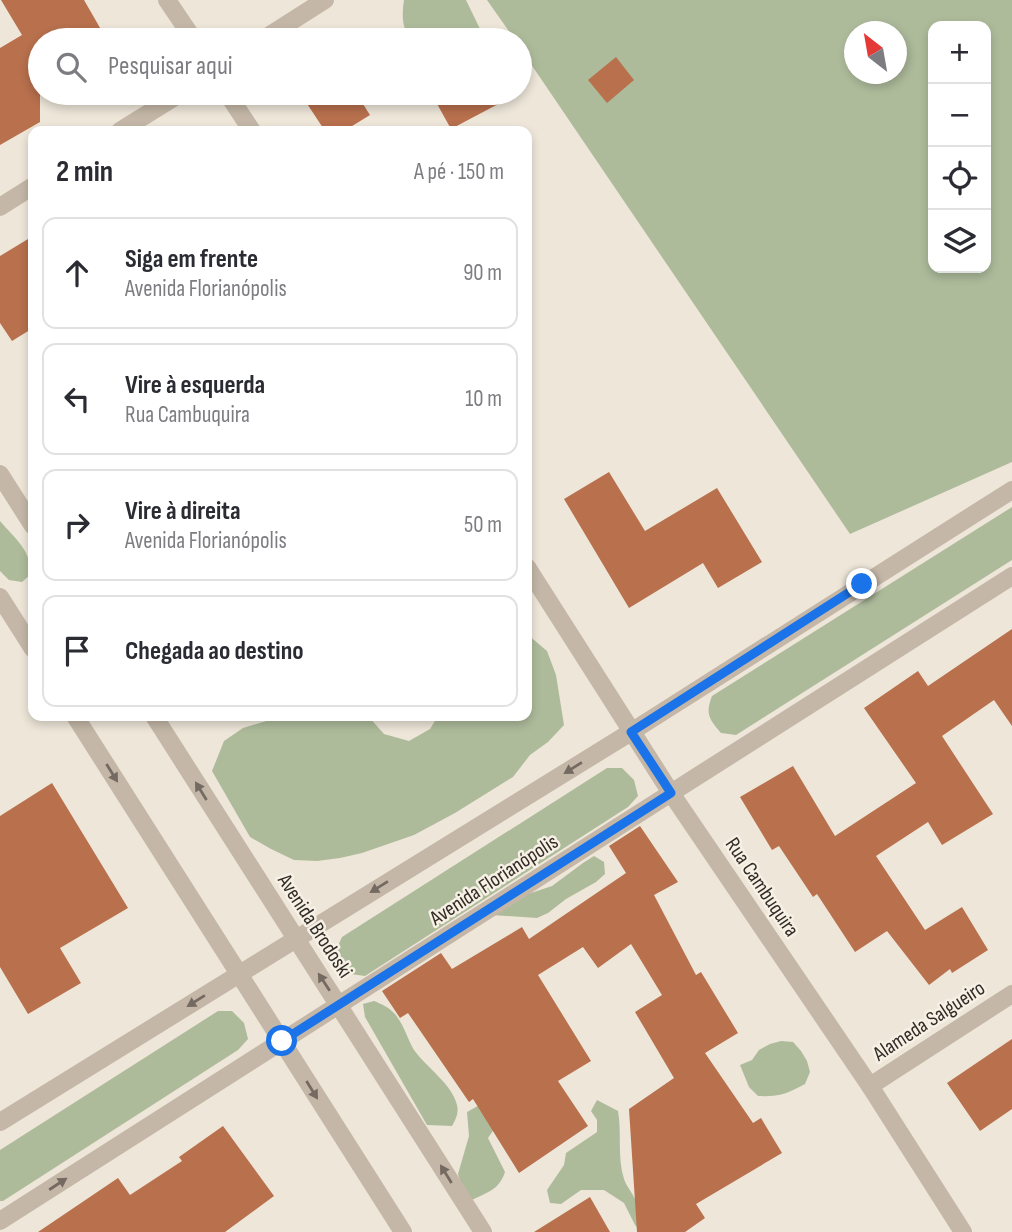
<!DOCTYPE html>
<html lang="pt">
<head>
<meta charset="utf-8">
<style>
  :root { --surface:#fff; --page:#f7f7f7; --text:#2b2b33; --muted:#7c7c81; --line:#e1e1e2 }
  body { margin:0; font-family:"Sofia Sans Condensed",sans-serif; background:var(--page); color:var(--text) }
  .controls { position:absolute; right:21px; top:21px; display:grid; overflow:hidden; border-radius:14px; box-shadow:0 4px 10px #0003 }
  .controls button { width:63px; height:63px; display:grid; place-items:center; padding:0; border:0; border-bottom:2px solid var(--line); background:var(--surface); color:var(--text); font:35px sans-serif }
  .compass { position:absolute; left:844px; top:21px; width:63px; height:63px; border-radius:50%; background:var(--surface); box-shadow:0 4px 10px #0003; rotate:329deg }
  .stop { position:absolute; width:21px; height:21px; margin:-16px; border:5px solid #1a73e8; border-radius:50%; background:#fff }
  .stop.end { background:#1a73e8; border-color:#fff; box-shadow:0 2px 7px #0008 }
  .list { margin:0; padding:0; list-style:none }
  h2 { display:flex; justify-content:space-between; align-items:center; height:91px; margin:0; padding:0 28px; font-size:30px }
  h2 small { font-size:23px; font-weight:400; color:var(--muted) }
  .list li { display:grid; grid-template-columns:46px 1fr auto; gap:21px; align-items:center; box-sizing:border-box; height:112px; margin:0 14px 14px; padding:0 14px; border:2px solid var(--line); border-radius:14px }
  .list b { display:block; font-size:26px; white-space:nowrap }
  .list p { margin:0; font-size:23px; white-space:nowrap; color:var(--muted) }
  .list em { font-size:23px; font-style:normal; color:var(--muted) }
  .icon { flex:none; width:38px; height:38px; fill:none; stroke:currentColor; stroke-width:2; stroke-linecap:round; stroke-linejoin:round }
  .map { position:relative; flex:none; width:1012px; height:1232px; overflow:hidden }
  .search { position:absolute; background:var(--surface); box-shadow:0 4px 10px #0003; left:28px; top:28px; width:504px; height:77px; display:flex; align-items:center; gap:18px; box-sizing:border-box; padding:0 24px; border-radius:38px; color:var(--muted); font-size:26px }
  .panel { position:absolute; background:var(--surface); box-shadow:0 4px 10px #0003; left:28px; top:126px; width:504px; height:595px; border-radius:14px }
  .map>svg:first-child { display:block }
  .green { fill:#aebb9b; fill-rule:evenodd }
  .building { fill:#b8704d }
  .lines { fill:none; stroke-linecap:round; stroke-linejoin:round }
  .minor { stroke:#c4b7a7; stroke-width:18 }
  .tertiary { stroke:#c4b7a7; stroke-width:18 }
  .oneway { fill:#746a61 }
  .route { stroke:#1a73e8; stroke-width:9 }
  .labels { text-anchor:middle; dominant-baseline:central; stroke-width:5; stroke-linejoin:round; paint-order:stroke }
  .street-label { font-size:21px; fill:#322b27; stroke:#f6f0e5 }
</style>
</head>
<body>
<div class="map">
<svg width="1012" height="1232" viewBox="0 0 1012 1232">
  <rect width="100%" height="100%" fill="#eee6d9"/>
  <!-- green -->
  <g class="green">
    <path d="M404 0H466L481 31 480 40H413C401 31 402 14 404 0Z"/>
    <path d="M487 0H1012V462L850 534 520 48V40H515ZM933 26H986V268H933ZM855 32H897V74H855Z"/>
    <path d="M1012 507V560L736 735 721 733C709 719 705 714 712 696Z"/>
    <path d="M0 521C15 539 30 548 31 574L22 582 9 580 0 571Z"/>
    <polygon points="527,634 547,651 556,675 564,725 548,742 530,755 513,777 455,813 414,835 362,853 340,858 317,861 294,860 271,849 250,837 212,771 224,741 243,728 283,716 368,716 384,734 409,741 430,729 438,716 527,716"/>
    <polygon points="607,768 622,768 634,780 638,796 628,807 365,976 351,974 342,962 337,948 342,937"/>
    <polygon points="594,856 604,862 605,874 596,882 566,899 548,913 537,918 492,915 528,894 552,886 583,863"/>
    <path d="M374 1001C381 1004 387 1006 393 1012 403 1022 407 1038 414 1050 427 1068 452 1084 457 1105 459 1113 456 1119 452 1126L427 1125 365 1017 363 1004Z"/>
    <polygon points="218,1011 232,1011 244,1023 248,1039 238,1050 3,1201 0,1201 0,1150"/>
    <path d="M781 1041 793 1042 801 1051 807 1061 810 1072 805 1084C787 1094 778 1097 758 1096L749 1087 740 1065 752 1060 759 1050 770 1044Z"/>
    <path d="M499 1094V1122L488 1138 505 1172C499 1190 488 1192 472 1200L461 1184 458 1174 469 1136 467 1112Z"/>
    <path d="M597 1100 618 1111C622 1133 617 1157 624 1179 626 1186 632 1192 635 1199 640 1209 640 1221 642 1232L635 1225 624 1203 604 1190H581L561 1204 550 1203 547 1190 564 1165 566 1153 597 1132V1120L591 1111Z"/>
  </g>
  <!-- building -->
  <g class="building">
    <polygon points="1,0 84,0 107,40 40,40 40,122 0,145 0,48 22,35"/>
    <polygon points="616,57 634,80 607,103 588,80"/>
    <polygon points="300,93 356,93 370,115 344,131 325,131"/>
    <polygon points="431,93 519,93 451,129"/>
    <polygon points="33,236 33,328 12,341 0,323 0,256"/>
    <polygon points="609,472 645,531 717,488 762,562 718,588 703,563 629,608 564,499"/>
    <polygon points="1012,629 1012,726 994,700 942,736 993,814 942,845 928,822 876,856 925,930 962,907 988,950 952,973 950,969 929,985 887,931 855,952 817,894 813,897 779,846 772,850 740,797 793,766 835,836 916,783 864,708 918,671 928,686"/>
    <polygon points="52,783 128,908 60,948 81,983 28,1014 0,967 0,816"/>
    <polygon points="640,826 678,882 654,895 696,975 701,972 738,1033 705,1053 753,1123 761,1118 782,1153 696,1204 705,1218 685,1232 637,1232 629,1109 674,1078 635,1012 662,995 631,944 598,968 583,947 538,975 591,1061 558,1081 588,1126 519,1173 473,1099 469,1102 408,1013 400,1018 382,991 441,953 452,969 522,927 529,939 626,873 609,846"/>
    <polygon points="1012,1039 1012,1109 980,1131 947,1083"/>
    <polygon points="223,1126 274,1196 225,1232 38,1232 118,1178 130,1195 182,1161 179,1157"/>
    <polygon points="590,1197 610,1232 534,1232"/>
  </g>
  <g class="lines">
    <!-- minor -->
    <g class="minor">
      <polyline points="167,0 194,40"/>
      <polyline points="262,40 325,0"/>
      <polyline points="227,93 252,131"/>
      <polyline points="120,131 181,93"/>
      <polyline points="0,207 33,186"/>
      <polyline points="527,567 671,793 870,1086 963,1232"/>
      <polyline points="631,732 1012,490"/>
      <polyline points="671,793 1012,576"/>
      <polyline points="870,1086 1012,994"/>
    </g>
    <!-- tertiary -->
    <g class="tertiary">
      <polyline points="0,474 33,526"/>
      <polyline points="0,597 33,649"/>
      <polyline points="75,716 403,1232"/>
      <polyline points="154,716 483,1232"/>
      <polyline points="0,1122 631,732"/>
      <polyline points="0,1221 671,793"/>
    </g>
  </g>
  <!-- one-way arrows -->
  <defs><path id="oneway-solid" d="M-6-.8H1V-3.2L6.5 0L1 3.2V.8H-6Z" transform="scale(1.75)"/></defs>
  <g class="oneway">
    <use href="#oneway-solid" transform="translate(573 768) rotate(148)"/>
    <use href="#oneway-solid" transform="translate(112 773) rotate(58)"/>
    <use href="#oneway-solid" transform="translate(201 791) rotate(-122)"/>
    <use href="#oneway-solid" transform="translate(379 887) rotate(148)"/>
    <use href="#oneway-solid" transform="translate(324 982) rotate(-123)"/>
    <use href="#oneway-solid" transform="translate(196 1001) rotate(148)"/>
    <use href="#oneway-solid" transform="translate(312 1090) rotate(58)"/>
    <use href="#oneway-solid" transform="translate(446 1174) rotate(-122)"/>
    <use href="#oneway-solid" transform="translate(58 1184) rotate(-33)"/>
  </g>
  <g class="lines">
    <!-- route -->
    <polyline class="route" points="282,1041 671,793 631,732 862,584"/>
  </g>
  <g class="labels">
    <!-- street labels -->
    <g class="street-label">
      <text transform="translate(494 880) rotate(-33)">Avenida Florianópolis</text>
      <text transform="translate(762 887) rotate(56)">Rua Cambuquira</text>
      <text transform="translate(315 926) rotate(57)">Avenida Brodoski</text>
      <text transform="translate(929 1021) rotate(-33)">Alameda Salgueiro</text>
    </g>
  </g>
</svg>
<div class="controls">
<button>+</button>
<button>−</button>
<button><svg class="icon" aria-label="locate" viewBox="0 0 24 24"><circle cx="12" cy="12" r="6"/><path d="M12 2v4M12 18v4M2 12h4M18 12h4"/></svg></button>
<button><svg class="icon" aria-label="layers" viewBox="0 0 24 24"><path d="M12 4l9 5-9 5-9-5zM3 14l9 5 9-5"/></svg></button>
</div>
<svg class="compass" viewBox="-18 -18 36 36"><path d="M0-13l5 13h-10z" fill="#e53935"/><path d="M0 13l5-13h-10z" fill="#7c7c81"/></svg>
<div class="stop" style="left:282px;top:1041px"></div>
<div class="stop end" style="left:862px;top:584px"></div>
<div class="search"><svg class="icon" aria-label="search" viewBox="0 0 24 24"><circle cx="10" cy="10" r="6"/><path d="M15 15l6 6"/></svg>Pesquisar aqui</div>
<section class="panel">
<h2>2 min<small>A pé · 150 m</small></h2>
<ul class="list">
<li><svg class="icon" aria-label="ahead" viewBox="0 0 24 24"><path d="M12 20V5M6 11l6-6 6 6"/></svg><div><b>Siga em frente</b><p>Avenida Florianópolis</p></div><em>90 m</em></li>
<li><svg class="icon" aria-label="left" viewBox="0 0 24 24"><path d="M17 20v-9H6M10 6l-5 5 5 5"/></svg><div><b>Vire à esquerda</b><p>Rua Cambuquira</p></div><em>10 m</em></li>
<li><svg class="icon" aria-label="right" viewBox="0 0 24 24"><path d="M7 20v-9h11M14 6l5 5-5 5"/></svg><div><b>Vire à direita</b><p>Avenida Florianópolis</p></div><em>50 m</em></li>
<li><svg class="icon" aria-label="arrive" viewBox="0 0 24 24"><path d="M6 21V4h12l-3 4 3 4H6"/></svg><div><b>Chegada ao destino</b></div></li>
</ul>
</section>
</div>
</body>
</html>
